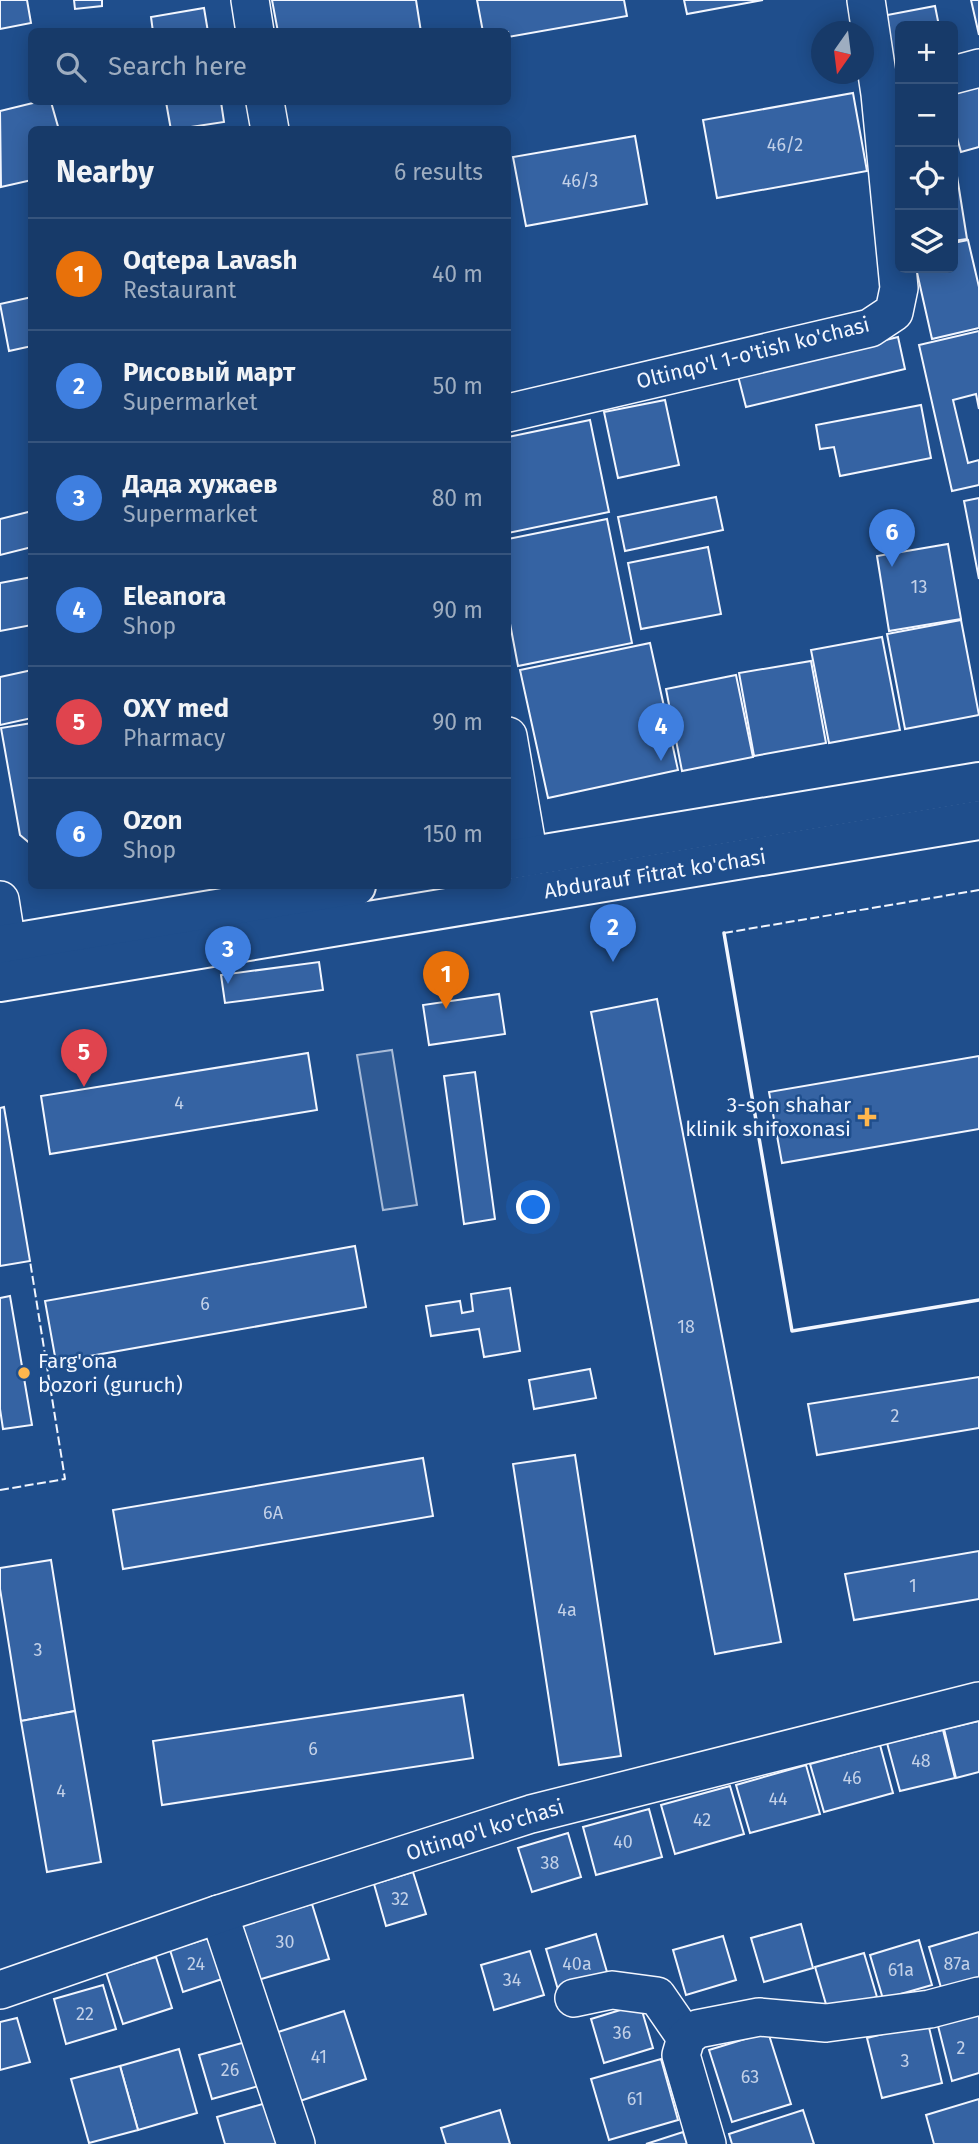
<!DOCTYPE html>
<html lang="en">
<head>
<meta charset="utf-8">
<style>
  :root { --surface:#173a69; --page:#20416f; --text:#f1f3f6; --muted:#9eadc0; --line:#36547d; --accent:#ffb74d }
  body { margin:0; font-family:"Fira Sans",sans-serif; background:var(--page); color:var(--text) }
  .controls { position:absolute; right:21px; top:21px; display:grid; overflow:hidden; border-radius:10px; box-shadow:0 4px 18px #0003 }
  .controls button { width:63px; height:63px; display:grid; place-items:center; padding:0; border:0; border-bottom:2px solid var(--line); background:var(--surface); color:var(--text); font:35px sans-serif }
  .compass { position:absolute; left:811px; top:21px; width:63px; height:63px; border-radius:50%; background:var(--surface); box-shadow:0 4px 18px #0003; rotate:194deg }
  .you { position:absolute; left:534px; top:1208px; width:24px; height:24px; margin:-18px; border:5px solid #fff; border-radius:50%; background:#1a73e8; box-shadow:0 0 0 10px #1a73e833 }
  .badge { display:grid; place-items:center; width:46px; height:46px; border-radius:50%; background:var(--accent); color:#fff; font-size:23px; font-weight:700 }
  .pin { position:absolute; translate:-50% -58px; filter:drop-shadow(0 2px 4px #0008) }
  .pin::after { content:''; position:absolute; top:37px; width:24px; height:21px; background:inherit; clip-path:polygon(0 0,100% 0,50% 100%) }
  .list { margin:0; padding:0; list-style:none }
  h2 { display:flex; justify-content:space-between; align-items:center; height:91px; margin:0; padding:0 28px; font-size:30px }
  h2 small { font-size:23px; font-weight:400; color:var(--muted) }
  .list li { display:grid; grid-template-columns:46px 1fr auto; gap:21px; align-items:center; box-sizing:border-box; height:112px; padding:0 28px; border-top:2px solid var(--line) }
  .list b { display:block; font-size:26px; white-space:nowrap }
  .list p { margin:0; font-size:23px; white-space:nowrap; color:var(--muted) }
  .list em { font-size:23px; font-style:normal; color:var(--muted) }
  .icon { flex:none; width:38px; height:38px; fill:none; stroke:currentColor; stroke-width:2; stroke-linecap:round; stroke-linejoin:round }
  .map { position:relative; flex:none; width:979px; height:2144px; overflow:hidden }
  .search { position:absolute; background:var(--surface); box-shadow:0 4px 18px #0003; left:28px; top:28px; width:483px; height:77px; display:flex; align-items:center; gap:18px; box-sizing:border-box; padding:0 24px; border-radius:10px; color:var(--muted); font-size:26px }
  .panel { position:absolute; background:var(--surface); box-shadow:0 4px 18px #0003; left:28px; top:126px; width:483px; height:763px; border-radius:10px }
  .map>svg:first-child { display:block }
  .built { fill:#305b95; stroke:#a8bbd7; stroke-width:2 }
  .building { fill:#3563a3; stroke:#f2f6ff; stroke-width:2 }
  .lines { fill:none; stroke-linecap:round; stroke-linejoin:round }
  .minor-casing { stroke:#f2f6ff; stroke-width:40 }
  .major-casing { stroke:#f2f6ff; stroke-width:42 }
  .minor { stroke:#1f4e8c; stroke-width:37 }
  .major { stroke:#1f4e8c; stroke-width:38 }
  .fence { stroke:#f2f6ff; stroke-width:2; stroke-dasharray:9 3.5; stroke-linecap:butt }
  .wall { stroke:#f2f6ff; stroke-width:3.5 }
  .poi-dot { fill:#ffb74d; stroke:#1f4e8c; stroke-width:2.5 }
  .labels { text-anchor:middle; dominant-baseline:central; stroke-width:5; stroke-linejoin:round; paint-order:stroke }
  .number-label { font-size:18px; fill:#c3d1e8 }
  .street-label { font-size:21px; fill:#f2f6ff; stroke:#1f4e8c }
  .poi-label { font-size:21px; fill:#f2f6ff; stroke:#1f4e8c; text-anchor:end }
</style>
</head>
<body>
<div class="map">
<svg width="979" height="2144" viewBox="0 0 979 2144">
  <rect width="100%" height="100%" fill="#1f4e8c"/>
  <!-- built -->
  <polygon class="built" points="392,1050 417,1205 383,1210 357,1055"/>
  <!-- building -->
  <g class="building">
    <polygon points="0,0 27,0 31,23 0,29"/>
    <polygon points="74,0 102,0 102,6 75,9"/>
    <polygon points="272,0 416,0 421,32 278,32"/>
    <polygon points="477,0 624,0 627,16 508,37 508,32 483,32"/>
    <polygon points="684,0 763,0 687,14"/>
    <polygon points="971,0 979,0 979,35"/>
    <polygon points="935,6 939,26 900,26 900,71 893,72 882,16"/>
    <polygon points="204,8 208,32 153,32 151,17"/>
    <polygon points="979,75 979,147 961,152 953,123 953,82"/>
    <polygon points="853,93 867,171 717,198 703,120"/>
    <polygon points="37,102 51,102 59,130 32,130 32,180 1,187 0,111"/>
    <polygon points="166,102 221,102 224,122 171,130"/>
    <polygon points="635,136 647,204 526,226 513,157"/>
    <polygon points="953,151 967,239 953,241"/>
    <polygon points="968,240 979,287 979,328 932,339 916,268 953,268 953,243"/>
    <polygon points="32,297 32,346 9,351 0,304"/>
    <polygon points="979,331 979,409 976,394 953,400 968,463 979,460 979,485 952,491 919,345"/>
    <polygon points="898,337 905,369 746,407 738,376"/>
    <polygon points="665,400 679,465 618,478 604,412"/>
    <polygon points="921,405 931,458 840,476 834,447 820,449 816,425"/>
    <polygon points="590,420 609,512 508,533 508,437"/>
    <polygon points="716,497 723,530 625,551 618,517"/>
    <polygon points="979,498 979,579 964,501"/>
    <polygon points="32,511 32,547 0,555 0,519"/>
    <polygon points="607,519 632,643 518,666 508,613 508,539"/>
    <polygon points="948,544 961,619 889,631 877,556"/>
    <polygon points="708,547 721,614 641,629 628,563"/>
    <polygon points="32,577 32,625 0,631 0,583"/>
    <polygon points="961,620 979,715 905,729 887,634"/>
    <polygon points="882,637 900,730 829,743 811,650"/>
    <polygon points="650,643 678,770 548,798 520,670"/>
    <polygon points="811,661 826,743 754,756 739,673"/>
    <polygon points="32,670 32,718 0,725 0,677"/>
    <polygon points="736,675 753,757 682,771 666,689"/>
    <polygon points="32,723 32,845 20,835 1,728"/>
    <polygon points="319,962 323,990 225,1003 221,975"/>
    <polygon points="499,994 505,1034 429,1045 423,1005"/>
    <polygon points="657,999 781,1642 715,1654 591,1012"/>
    <polygon points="308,1053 317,1110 50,1154 41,1096"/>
    <polygon points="979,1056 979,1129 782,1163 769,1092"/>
    <polygon points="475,1072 495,1219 464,1224 444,1076"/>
    <polygon points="4,1107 30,1261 0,1266 0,1108"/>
    <polygon points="355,1246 366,1307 56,1362 45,1301"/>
    <polygon points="510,1288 520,1351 484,1357 479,1329 431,1336 426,1306 460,1301 462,1313 473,1311 471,1294"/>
    <polygon points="10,1296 32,1425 3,1429 0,1409 0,1298"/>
    <polygon points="590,1369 596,1398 534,1409 529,1380"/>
    <polygon points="979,1377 979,1428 817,1455 808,1404"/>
    <polygon points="575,1455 621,1756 559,1765 513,1464"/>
    <polygon points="423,1458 433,1516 123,1569 113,1510"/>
    <polygon points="979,1551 979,1599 854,1620 845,1574"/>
    <polygon points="51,1560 75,1711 21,1721 0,1589 0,1568"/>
    <polygon points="463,1695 473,1758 162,1805 153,1741"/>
    <polygon points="75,1711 101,1862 47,1872 21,1721"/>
    <polygon points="979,1721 979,1772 956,1778 944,1729"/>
    <polygon points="943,1730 955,1778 900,1791 887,1743"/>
    <polygon points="880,1745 893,1793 824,1812 810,1764"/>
    <polygon points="806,1765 820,1814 750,1833 736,1785"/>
    <polygon points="730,1786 744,1834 675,1854 661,1805"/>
    <polygon points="649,1809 662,1857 596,1875 583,1827"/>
    <polygon points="568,1833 581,1877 532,1892 518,1848"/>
    <polygon points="413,1872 426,1914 386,1926 374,1884"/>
    <polygon points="312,1904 329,1959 258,1980 240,1925"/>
    <polygon points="801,1924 813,1968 764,1982 751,1938"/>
    <polygon points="979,1932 979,1980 942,1991 929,1947"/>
    <polygon points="596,1934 609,1979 559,1993 546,1949"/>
    <polygon points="723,1936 736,1980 686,1995 673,1950"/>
    <polygon points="209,1938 222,1979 183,1992 170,1950"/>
    <polygon points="919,1940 932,1985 883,1999 870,1955"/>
    <polygon points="530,1951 544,1995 494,2010 481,1965"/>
    <polygon points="864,1953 877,1997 828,2011 815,1967"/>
    <polygon points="156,1957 172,2008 123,2024 106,1972"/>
    <polygon points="103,1985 116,2029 66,2044 54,1999"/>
    <polygon points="640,2004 653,2048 604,2063 591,2019"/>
    <polygon points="344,2011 366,2079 294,2103 272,2034"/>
    <polygon points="979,2012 979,2073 952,2081 937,2022"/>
    <polygon points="17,2018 30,2062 0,2070 0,2022"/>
    <polygon points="928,2023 942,2083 882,2098 867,2038"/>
    <polygon points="768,2032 791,2104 732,2122 709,2050"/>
    <polygon points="249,2041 262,2085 212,2099 199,2055"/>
    <polygon points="179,2049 197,2113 138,2130 120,2066"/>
    <polygon points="661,2059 678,2120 609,2140 591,2079"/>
    <polygon points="120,2066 138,2130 89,2143 71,2079"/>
    <polygon points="979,2099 979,2144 934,2144 926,2115"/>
    <polygon points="266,2103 278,2144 225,2144 217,2117"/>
    <polygon points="500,2110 510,2144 446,2144 441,2128"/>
    <polygon points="803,2110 814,2144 732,2144 729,2134"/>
    <polygon points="683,2132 687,2144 646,2144"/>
  </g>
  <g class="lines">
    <!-- minor casing -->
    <g class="minor-casing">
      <g id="minor">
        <polyline points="250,0 255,32"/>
        <polyline points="953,75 979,68"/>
        <polyline points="265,102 270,130"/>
        <polyline points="508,413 870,328 894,312 899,288 880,94 866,0"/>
        <polyline points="508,736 529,857"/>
        <polyline points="0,900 7,944"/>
        <polyline points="219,1914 296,2144"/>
        <polyline points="0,1990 219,1914 531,1814 979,1701"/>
        <polyline points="574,1998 612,1990 657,1996 686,2038"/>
        <polyline points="707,2144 681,2055 686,2038 697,2029 759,2017 826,2023 930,2009 979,1996"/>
      </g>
    </g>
    <!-- major casing -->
    <g class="major-casing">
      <g id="major">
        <polyline points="508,860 979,782"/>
        <polyline points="0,945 356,886"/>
        <polyline points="0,982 979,820"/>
      </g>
    </g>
    <!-- minor -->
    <use href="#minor" class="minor"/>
    <!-- major -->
    <use href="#major" class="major"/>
    <!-- fence -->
    <g class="fence">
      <polyline points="724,933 979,890"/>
      <polyline points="0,1490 65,1479 30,1261"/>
    </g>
    <!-- wall -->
    <polyline class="wall" points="724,933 792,1331 979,1300"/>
  </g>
  <!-- markers -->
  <g class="poi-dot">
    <path d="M863.5 1106.5h7v7h7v7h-7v7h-7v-7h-7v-7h7z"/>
    <circle cx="24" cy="1373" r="7"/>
  </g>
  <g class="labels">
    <!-- number labels -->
    <g class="number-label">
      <text x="785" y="145">46/2</text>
      <text x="580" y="181">46/3</text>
      <text x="919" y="587">13</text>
      <text x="179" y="1103">4</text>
      <text x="205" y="1304">6</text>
      <text x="686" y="1327">18</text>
      <text x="895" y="1416">2</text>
      <text x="273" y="1513">6A</text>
      <text x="913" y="1586">1</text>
      <text x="567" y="1610">4а</text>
      <text x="38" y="1650">3</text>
      <text x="313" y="1749">6</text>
      <text x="921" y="1761">48</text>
      <text x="852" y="1778">46</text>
      <text x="61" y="1791">4</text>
      <text x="778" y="1799">44</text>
      <text x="702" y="1820">42</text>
      <text x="623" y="1842">40</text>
      <text x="550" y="1863">38</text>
      <text x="400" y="1899">32</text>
      <text x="285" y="1942">30</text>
      <text x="196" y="1964">24</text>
      <text x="577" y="1964">40a</text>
      <text x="957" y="1964">87a</text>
      <text x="901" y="1970">61a</text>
      <text x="512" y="1980">34</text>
      <text x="85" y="2014">22</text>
      <text x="622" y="2033">36</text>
      <text x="961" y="2048">2</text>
      <text x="319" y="2057">41</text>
      <text x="905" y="2061">3</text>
      <text x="230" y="2070">26</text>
      <text x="750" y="2077">63</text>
      <text x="635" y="2099">61</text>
    </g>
    <!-- street labels -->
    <g class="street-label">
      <text transform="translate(753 353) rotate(-14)">Oltinqo'l 1-o'tish ko'chasi</text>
      <text transform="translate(655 874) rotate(-9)">Abdurauf Fitrat ko'chasi</text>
      <text transform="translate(485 1830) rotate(-17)">Oltinqo'l ko'chasi</text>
    </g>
    <!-- poi labels -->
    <g class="poi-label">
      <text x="851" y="1105">3-son shahar<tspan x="851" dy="24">klinik shifoxonasi</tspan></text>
      <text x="38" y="1361" text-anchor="start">Farg'ona<tspan x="38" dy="24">bozori (guruch)</tspan></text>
    </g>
  </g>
</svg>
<div class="controls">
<button>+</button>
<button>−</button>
<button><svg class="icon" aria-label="locate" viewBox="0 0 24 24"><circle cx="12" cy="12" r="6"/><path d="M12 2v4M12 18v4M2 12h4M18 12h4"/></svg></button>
<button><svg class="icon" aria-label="layers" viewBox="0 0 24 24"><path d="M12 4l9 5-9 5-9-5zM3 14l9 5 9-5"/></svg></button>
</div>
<svg class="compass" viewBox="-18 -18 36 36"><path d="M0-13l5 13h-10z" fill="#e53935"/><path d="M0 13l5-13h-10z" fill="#9eadc0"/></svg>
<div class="you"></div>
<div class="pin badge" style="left:446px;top:1009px;background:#e8710a">1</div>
<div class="pin badge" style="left:613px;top:962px;background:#3f7fe0">2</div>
<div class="pin badge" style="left:228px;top:984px;background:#3f7fe0">3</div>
<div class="pin badge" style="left:661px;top:761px;background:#3f7fe0">4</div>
<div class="pin badge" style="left:84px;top:1087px;background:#e0444e">5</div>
<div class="pin badge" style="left:892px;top:567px;background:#3f7fe0">6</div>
<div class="search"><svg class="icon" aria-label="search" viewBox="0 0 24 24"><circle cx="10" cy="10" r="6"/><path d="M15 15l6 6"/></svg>Search here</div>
<section class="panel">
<h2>Nearby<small>6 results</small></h2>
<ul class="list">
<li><span class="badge" style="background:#e8710a">1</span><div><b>Oqtepa Lavash</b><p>Restaurant</p></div><em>40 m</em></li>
<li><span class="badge" style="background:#3f7fe0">2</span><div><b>Рисовый март</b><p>Supermarket</p></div><em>50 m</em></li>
<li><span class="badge" style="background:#3f7fe0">3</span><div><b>Дада хужаев</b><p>Supermarket</p></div><em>80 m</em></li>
<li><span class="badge" style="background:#3f7fe0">4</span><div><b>Eleanora</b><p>Shop</p></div><em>90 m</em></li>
<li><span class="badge" style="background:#e0444e">5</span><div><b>OXY med</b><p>Pharmacy</p></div><em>90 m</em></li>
<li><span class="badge" style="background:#3f7fe0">6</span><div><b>Ozon</b><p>Shop</p></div><em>150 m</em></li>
</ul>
</section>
</div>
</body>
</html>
